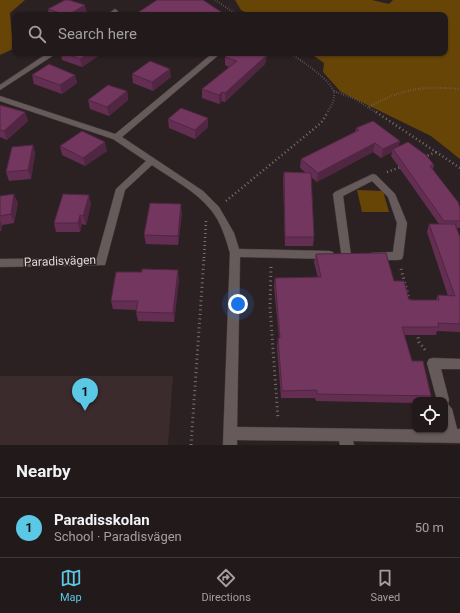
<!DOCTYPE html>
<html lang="en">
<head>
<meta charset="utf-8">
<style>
  :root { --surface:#21191a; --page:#292223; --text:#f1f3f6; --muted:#a2a0a2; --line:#3e3839; --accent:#5bc8e6 }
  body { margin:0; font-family:Roboto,sans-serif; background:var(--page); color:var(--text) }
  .controls { position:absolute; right:12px; bottom:12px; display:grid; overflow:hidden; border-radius:8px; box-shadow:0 1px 3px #0004 }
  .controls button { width:36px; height:36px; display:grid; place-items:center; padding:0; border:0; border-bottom:1px solid var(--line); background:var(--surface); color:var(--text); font:20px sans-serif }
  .you { position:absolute; left:238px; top:304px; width:14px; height:14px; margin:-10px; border:3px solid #fff; border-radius:50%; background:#1a73e8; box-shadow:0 0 0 6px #1a73e833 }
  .badge { display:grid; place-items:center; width:26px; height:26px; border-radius:50%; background:var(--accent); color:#111; font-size:13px; font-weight:700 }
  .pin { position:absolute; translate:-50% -33px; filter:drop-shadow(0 1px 2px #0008) }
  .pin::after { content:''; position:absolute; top:21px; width:14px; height:12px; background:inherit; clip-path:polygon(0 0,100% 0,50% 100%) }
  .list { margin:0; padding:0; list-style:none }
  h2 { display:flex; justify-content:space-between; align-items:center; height:52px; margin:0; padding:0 16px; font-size:17px }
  h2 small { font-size:13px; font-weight:400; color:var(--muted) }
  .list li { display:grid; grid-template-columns:26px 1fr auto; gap:12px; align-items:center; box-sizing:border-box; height:60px; padding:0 16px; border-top:1px solid var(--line) }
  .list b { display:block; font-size:15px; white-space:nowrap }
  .list p { margin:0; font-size:13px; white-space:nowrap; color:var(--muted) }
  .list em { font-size:13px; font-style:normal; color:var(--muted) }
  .icon { flex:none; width:22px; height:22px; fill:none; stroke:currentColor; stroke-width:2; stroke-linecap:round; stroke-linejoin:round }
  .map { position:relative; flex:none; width:460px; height:445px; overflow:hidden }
  .search { position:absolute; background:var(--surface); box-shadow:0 1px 3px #0004; left:12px; right:12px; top:12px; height:44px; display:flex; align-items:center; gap:10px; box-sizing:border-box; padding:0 14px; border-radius:8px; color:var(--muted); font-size:15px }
  .sheet { height:112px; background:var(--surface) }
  nav { display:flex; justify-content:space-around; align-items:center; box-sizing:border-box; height:56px; border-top:1px solid var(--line); background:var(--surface); font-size:11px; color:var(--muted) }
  nav a { display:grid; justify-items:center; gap:2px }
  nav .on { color:var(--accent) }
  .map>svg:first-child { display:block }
  .built { fill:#3c2b2c }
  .green { fill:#664507 }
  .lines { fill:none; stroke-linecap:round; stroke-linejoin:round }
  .minor-casing { stroke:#494040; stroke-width:1 }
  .path-far2 { stroke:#7a7171; stroke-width:2; stroke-dasharray:0.5 2; stroke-linecap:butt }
  .path-far1 { stroke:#7a7171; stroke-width:2.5; stroke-dasharray:1 3; stroke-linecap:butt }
  .path { stroke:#7a7171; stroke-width:3; stroke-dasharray:1 3.5; stroke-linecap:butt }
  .minor { fill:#675a5b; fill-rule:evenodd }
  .wall { fill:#632e51 }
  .shaded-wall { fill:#502642 }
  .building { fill:#73365e; stroke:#502642 }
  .labels { text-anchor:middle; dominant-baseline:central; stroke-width:3; stroke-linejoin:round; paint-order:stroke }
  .street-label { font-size:12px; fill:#e0d8d8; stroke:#2c2122 }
</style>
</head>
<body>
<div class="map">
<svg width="460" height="445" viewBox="0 0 460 445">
  <rect width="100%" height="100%" fill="#2c2122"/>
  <!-- built -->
  <polygon class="built" points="0,376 173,376 168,445 0,445"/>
  <!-- green -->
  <g class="green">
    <polygon points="0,0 25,0 10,13 13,49 0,55"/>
    <polygon points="235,0 372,0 389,4 393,0 460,0 460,159 431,136 341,92 323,72 324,63 310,53 445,53 445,15 250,15 241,10"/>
    <polygon points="357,190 383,191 389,212 362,212"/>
  </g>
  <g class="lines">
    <!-- minor casing -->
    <g class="minor-casing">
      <g id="minor">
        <polygon points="115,9 118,11 114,15 107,15"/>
        <polygon points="48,53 57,53 0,90 0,85"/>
        <path d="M213 53H221L122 137 203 191 219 207 234 233 239 249 329 251 333 252 334 255 333 258 329 259 240 257 237 427 445 430V400H437L427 363 429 359 433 358 460 359V369H441L449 400 448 404 452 409 457 429H460V443L353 441 354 445H340L339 441 237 440V445H223L230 253C226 239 221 222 211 210 196 191 172 179 152 165L125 190 105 265 0 267V259L97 258 116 189 146 161 113 139 0 101V96L115 134Z"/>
        <polygon points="373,174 376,175 395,194 407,223 403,256 402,259 398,260 374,260 370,259 369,256 370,253 393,252 397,223 388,197 372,181 343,196 351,256 350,259 342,259 333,194 335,192"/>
      </g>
    </g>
    <!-- path-far2 -->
    <g class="path-far2">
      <polyline points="215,0 238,15"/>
      <path d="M290 53C300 60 333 81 334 93 335 101 331 106 327 113"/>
      <polyline points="334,91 355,99 377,113"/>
      <path d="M369 107C404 88 421 86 460 89"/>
    </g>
    <!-- path-far1 -->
    <g class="path-far1">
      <polyline points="376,112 460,168"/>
      <polyline points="424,157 439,151"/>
      <polyline points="387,172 401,167"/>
      <polyline points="226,201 321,123 328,112"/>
      <polyline points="204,258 206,221"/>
    </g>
    <!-- path -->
    <g class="path">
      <polyline points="271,267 270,307 278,419"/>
      <polyline points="401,269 410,302"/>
      <polyline points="417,333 419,342 426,351"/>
      <polyline points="191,445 204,257"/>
    </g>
    <!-- minor -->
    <use href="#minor" class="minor"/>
  </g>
  <!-- wall -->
  <g class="wall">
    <polygon points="48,9 87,13 83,15 49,15"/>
    <polygon points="61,53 97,53 98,56 82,67 62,60"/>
    <polygon points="225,57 266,58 265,64 225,102 222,101 219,104 202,98 202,89 229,67 225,65"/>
    <polygon points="132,74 171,77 153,91 133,83"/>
    <polygon points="32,75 75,75 77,83 62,94 34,84"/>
    <polygon points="127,91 128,100 109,116 90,109 88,100"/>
    <polygon points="0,105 25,112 28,121 7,140 0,137"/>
    <polygon points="208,118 208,127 195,139 169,128 168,119"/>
    <polygon points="356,128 400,141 398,146 434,165 433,169 460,208 460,228 457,228 460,237 460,332 437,331 436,335 404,335 412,361 431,396 429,400 415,400 415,403 316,401 315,398 281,398 277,346 278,338 279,338 274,286 275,278 318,278 314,262 316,254 394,281 409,300 436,300 438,295 448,296 427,232 429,224 439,224 391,156 392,152 381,158 373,152 317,182 311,177 314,237 313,246 285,246 283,180 284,172 306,173 300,168 301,159 355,132"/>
    <polygon points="33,145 35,154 31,179 9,181 6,172"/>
    <polygon points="60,146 107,151 85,166 62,155"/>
    <polygon points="0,196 18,203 14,223 2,225 1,231 0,231"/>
    <polygon points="91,204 86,225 82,224 80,232 56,232 54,223"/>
    <polygon points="182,213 178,245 146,244 144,235"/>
    <polygon points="179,279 174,322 138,321 136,312 137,310 113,309 111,301"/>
  </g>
  <!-- shaded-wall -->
  <g class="shaded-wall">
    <polygon points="85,5 87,13 83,15 68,15"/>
    <polygon points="89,53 97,53 98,56 82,67 80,59"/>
    <polygon points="262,53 271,53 266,58 265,64 225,102 225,93"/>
    <polygon points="170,69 171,77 153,91 152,82"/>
    <polygon points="75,75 77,83 62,94 60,85"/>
    <polygon points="127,91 128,100 109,116 107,107"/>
    <polygon points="222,92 222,101 219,104 219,95"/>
    <polygon points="25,112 28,121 7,140 4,131"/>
    <polygon points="208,118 208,127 195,139 195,130"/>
    <polygon points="400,141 398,150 393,149 392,152 381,158 383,149"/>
    <polygon points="105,142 107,151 85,166 83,158"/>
    <polygon points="375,143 373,152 317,182 318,173"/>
    <polygon points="33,145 35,154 31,179 28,170"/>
    <polygon points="14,194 18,203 14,223 11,214"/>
    <polygon points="89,195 91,204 86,225 83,216"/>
    <polygon points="181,204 182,213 178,245 178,236"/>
    <polygon points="80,215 82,224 80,232 78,223"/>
    <polygon points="0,219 2,225 1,231 0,228"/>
    <polygon points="178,270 179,279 174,322 173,313"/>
  </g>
  <!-- building -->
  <g class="building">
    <polygon points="65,0 69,0 85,5 68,15 66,15 48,9"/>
    <polygon points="157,0 203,0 226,15 134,15"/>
    <polygon points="65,53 89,53 80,59"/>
    <polygon points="230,53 262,53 261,54 266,56 225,93 222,92 219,95 202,89 237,61 225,57"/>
    <polygon points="150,61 170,69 152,82 132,74"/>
    <polygon points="49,64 75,75 60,85 32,75"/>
    <polygon points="108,85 127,91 107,107 88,100"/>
    <polygon points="0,105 25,112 4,131 0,130"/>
    <polygon points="181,108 208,118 195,130 168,119"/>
    <polygon points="373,121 400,141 383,149 375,143 318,173 301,159 359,130 356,128"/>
    <polygon points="82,131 105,142 83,158 60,146"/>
    <polygon points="408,142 426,155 434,165 430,166 458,202 460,208 460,221 444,221 393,149"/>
    <polygon points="33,145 28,170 6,172 12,147"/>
    <polygon points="284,172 311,173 314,237 285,237"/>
    <polygon points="14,194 11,214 0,216 0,196"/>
    <polygon points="63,194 89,195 83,216 80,215 78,223 54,223"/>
    <polygon points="150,203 181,204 178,236 144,235"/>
    <polygon points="429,224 455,224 460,237 460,324 438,323 439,327 402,327 412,361 423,361 431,396 317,394 317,390 282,391 278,338 280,338 275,278 321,277 316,254 386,253 394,281 404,281 409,300 439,300 438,295 455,296"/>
    <polygon points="142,269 178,270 173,313 136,312 138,301 111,301 116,272 142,272"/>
  </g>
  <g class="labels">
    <!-- street labels -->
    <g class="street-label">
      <text transform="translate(60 261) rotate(-2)">Paradisvägen</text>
    </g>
  </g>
</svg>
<div class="controls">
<button><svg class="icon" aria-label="locate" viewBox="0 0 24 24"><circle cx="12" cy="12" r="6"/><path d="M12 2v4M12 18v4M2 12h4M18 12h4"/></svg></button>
</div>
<div class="you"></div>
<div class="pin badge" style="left:85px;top:411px">1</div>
<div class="search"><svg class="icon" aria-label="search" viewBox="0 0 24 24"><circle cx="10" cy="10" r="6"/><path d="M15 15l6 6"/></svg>Search here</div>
</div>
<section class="sheet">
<h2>Nearby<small></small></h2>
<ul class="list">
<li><span class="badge">1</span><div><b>Paradisskolan</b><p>School · Paradisvägen</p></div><em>50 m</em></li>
</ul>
</section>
<nav>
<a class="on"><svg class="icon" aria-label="map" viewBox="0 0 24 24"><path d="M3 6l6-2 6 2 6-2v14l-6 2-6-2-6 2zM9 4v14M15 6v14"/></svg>Map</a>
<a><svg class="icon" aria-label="directions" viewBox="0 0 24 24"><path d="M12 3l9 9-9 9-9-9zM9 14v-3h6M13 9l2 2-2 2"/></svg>Directions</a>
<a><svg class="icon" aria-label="saved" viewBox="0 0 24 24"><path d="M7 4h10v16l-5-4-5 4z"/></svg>Saved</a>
</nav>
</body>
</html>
